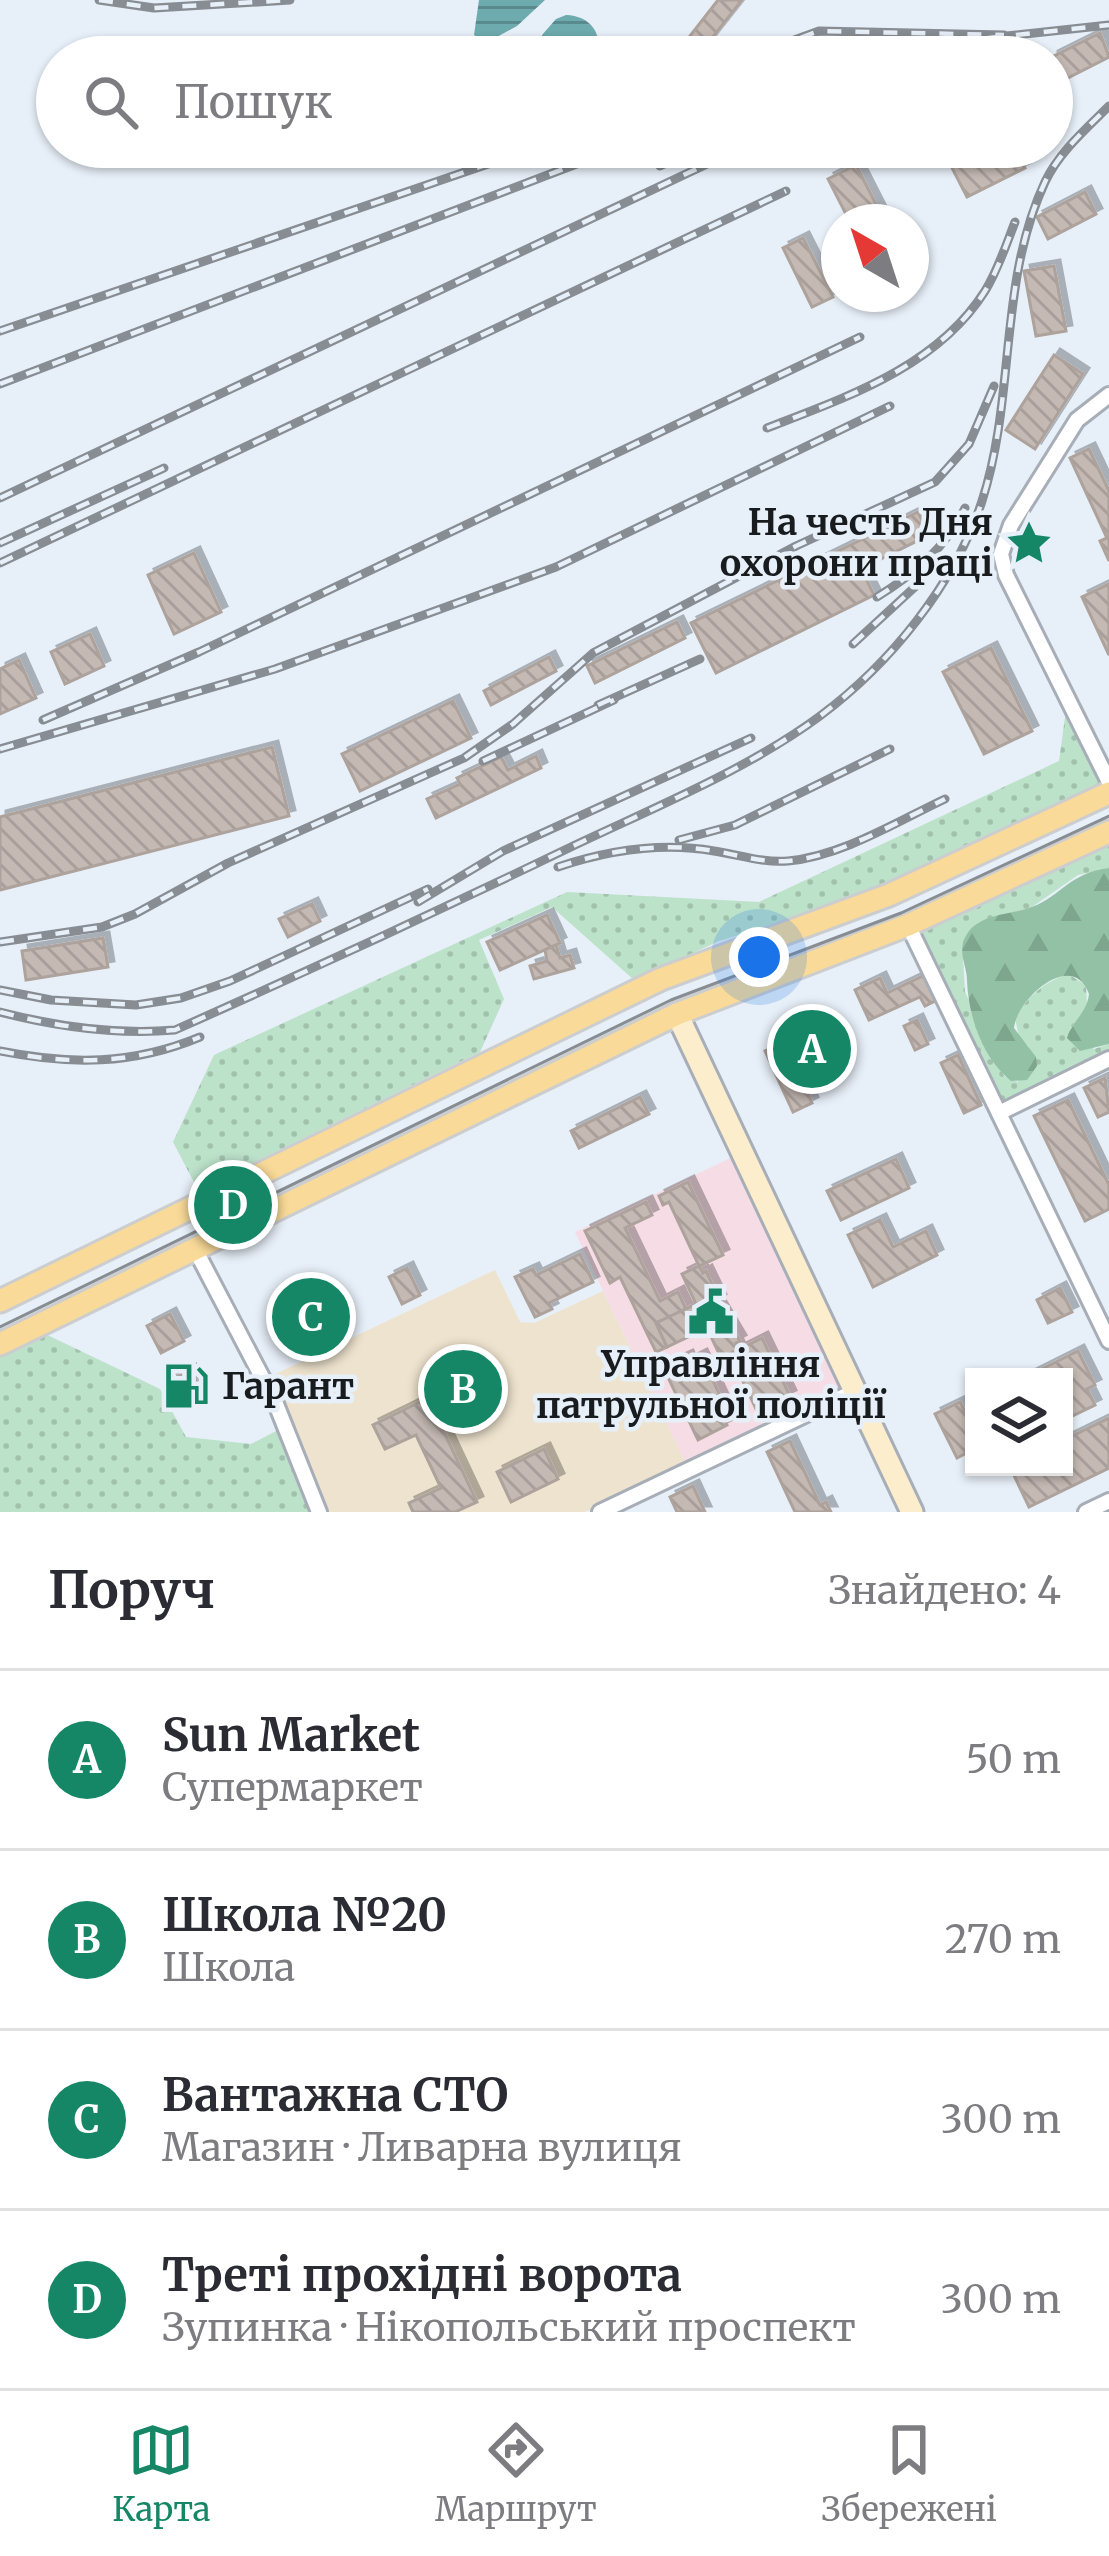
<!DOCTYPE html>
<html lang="uk">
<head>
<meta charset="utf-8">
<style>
  :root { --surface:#fff; --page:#f7f7f7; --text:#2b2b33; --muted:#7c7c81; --line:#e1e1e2; --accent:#158766 }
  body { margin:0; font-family:Merriweather,serif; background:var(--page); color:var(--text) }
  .controls { position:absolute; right:36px; bottom:36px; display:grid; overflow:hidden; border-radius:0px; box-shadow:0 3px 9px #0004 }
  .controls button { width:108px; height:108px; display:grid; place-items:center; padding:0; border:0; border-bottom:3px solid var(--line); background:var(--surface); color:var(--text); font:60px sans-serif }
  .compass { position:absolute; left:821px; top:204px; width:108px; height:108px; border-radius:50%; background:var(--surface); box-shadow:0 3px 9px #0004; rotate:321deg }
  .you { position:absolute; left:759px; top:957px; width:42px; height:42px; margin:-30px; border:9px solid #fff; border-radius:50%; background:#1a73e8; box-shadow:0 0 0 18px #1a73e833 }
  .badge { display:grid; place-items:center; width:78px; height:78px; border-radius:50%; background:var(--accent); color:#fff; font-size:39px; font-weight:700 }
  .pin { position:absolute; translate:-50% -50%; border:6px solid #fff; box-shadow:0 3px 12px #0006 }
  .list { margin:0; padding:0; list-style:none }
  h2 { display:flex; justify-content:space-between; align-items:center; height:156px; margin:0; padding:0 48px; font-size:51px }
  h2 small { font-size:39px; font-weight:400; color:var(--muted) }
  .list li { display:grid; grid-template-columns:78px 1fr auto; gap:36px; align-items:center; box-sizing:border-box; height:180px; padding:0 48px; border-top:3px solid var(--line) }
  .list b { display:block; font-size:45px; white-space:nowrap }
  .list p { margin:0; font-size:39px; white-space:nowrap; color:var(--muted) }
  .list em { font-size:39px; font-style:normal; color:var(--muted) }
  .icon { flex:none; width:66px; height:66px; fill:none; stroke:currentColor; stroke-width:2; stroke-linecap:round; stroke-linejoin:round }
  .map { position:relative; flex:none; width:1109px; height:1512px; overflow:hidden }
  .search { position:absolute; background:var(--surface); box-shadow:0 3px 9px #0004; left:36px; right:36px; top:36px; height:132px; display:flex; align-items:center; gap:30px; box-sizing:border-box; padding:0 42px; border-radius:66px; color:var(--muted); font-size:45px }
  .sheet { height:876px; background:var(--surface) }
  nav { display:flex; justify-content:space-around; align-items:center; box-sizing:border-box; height:168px; border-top:3px solid var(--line); background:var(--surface); font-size:33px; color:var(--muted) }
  nav a { display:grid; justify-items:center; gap:6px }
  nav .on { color:var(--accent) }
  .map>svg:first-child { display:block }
  .commercial { fill:#f6dce5 }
  .education { fill:#eee3ce }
  .grass { fill:url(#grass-dots) }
  .forest { fill:url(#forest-firs) }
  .water { fill:url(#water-rules) }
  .building { fill:url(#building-back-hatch); stroke:#ada29c; stroke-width:3; filter:url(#shadow) }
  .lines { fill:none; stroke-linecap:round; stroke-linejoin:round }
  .street-casing { stroke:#a7aeb7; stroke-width:20 }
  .secondary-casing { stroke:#a7aeb7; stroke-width:27 }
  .primary-casing { stroke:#cccdce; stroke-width:27 }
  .street { stroke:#fff; stroke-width:14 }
  .secondary { stroke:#fcedcc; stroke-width:21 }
  .primary { stroke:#f9da98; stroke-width:21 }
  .tram { stroke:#878d93; stroke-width:3 }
  .rail-casing { stroke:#878d93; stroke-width:9 }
  .rail { stroke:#e7eff8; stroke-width:4.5; stroke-dasharray:14; stroke-linecap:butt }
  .labels { text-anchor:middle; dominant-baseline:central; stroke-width:9; stroke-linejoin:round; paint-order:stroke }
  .poi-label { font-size:36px; font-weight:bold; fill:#191c1f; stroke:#e7eff8; text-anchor:end }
</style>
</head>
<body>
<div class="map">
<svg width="1109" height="1512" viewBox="0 0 1109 1512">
  <defs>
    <pattern id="grass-dots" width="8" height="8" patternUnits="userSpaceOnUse" patternTransform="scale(3)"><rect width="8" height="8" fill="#bce2ca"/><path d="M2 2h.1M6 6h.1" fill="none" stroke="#a1c1ad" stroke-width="1.8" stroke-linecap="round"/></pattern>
    <pattern id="forest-firs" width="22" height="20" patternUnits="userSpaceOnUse" patternTransform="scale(3)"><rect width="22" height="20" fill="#93c1a5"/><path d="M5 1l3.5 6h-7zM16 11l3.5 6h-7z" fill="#7ea58e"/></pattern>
    <pattern id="water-rules" width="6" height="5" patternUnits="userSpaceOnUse" patternTransform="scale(3)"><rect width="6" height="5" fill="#6dabae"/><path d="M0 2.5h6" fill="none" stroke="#598a8d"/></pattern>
    <pattern id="building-back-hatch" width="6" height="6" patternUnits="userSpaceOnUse" patternTransform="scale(3)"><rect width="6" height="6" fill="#c4b9b3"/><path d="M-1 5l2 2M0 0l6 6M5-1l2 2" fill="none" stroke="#a89e9a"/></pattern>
    <filter id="shadow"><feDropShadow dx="6" dy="-6" stdDeviation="0" flood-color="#0004"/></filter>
  </defs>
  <rect width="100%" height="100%" fill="#e7eff8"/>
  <!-- commercial -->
  <polygon class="commercial" points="739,1154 848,1387 686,1464 575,1232"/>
  <!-- education -->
  <polygon class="education" points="495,1270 520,1322 534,1323 603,1291 686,1464 585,1512 326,1512 269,1377"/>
  <!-- grass -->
  <g class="grass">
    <polygon points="1066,710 1105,790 890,891 719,941 634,980 552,907 479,940 504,999 480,1052 198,1190 173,1142 214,1055 567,892 759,902 1059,761"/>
    <path d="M1109 839V868L1078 875 1029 909 992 917 963 960 965 992 1004 1076 1018 1082 1029 1047 1019 1037 1015 1018C1027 997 1045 981 1068 974L1086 985 1087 1007 1070 1029 1094 1049 1109 1044V1054L1001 1107 915 928Z"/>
    <polygon points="39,1331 160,1389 186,1437 251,1444 280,1429 313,1512 0,1512 0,1350"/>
  </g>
  <!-- forest -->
  <path class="forest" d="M1109 868V1044L1080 1051 1067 1038C1072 1021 1087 1013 1089 994 1073 949 1017 998 1014 1028L1036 1057 1037 1066 1027 1080 1011 1081C982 1058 968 1015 967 980 967 965 956 950 967 934 979 915 1006 915 1026 909 1059 900 1067 873 1109 868Z"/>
  <!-- water -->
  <g class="water">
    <polygon points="479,0 545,0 517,26 486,43 474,35"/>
    <path d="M566 15C590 16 604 33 596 57H543L542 35 556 19Z"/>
  </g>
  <!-- building -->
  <g class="building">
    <polygon points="718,0 742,0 697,57 687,57 679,50"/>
    <polygon points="1100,33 1109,57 1052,86 1052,57"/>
    <polygon points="995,147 1015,147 1025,168 967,197 952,168"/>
    <polygon points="856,165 885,222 850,222 828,179"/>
    <polygon points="1085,192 1096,214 1048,239 1037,217"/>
    <polygon points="803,238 833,297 812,307 783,248"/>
    <polygon points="1054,266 1066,331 1036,336 1024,271"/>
    <polygon points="1054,355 1083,374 1035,449 1006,430"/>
    <polygon points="1089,449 1109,491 1109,561 1100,541 1107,538 1070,458"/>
    <polygon points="918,512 929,535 861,569 874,595 716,673 691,623"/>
    <polygon points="194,553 221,612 174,634 148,575"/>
    <polygon points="1109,584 1109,655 1082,597"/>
    <polygon points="677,622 685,638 595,683 587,666"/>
    <polygon points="90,634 104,666 65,684 51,652"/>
    <polygon points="991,648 1032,731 984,754 943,672"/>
    <polygon points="549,657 556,671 491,705 484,691"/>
    <polygon points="19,660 36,698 0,714 0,669"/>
    <polygon points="453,701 471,738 360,791 342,754"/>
    <polygon points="272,747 289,816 0,890 0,817"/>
    <polygon points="536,756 541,768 436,818 427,799 460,784 457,778 501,757 508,770"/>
    <polygon points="312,904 320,921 288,937 279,919"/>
    <polygon points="547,915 560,943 500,970 487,942"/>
    <polygon points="103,938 108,967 26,980 22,951"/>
    <polygon points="556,945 560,958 570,955 574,968 534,979 530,966 547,961 545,950"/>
    <polygon points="925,975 937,1000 925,1006 920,997 869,1020 855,990 880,978 887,993"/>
    <polygon points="917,1020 928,1044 915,1050 904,1026"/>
    <polygon points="819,1032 830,1056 805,1067 794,1043"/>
    <polygon points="784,1042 790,1055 798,1051 804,1065 796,1068 812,1103 793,1112 765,1051"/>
    <polygon points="958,1055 981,1105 964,1113 941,1063"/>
    <polygon points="1105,1078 1109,1112 1098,1117 1084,1088"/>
    <polygon points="640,1097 649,1114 579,1148 571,1131"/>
    <polygon points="1068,1100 1109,1185 1109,1209 1085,1221 1034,1116"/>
    <polygon points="896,1159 909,1188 841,1220 827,1191"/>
    <polygon points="688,1182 723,1255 699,1266 669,1202 663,1205 659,1196"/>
    <polygon points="646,1202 652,1215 625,1228 660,1301 678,1292 686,1309 656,1323 667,1347 656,1352 620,1277 610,1283 585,1231"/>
    <polygon points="880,1220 893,1247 926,1231 937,1255 873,1287 848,1235"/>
    <polygon points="580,1254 593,1282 549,1303 552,1309 535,1317 515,1277 533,1269 536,1275"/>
    <polygon points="699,1266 703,1273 706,1271 720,1300 717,1302 740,1341 736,1343 739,1349 721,1358 707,1328 667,1347 656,1323 696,1304 682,1274"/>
    <polygon points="407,1268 420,1295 402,1304 389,1277"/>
    <polygon points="1060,1288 1072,1312 1048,1323 1037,1300"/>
    <polygon points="314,1292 332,1331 309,1342 291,1303"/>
    <polygon points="170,1314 184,1341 161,1353 147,1326"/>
    <polygon points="762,1338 790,1396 757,1411 730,1354"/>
    <polygon points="1078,1351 1095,1385 1087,1389 1095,1405 1064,1420 1064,1377 1026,1377"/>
    <polygon points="701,1355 725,1406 713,1411 716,1417 722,1414 727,1425 698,1440 663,1367 687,1356 689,1361"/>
    <polygon points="190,1370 202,1392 183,1402 171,1380"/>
    <polygon points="428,1398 477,1502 455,1512 413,1512 409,1503 441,1488 416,1435 385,1449 373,1425"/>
    <polygon points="960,1402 974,1430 974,1449 957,1458 935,1414"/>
    <polygon points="1109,1418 1109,1468 1029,1507 1010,1467 1064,1467 1064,1440"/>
    <polygon points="790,1441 820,1505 826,1502 831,1512 795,1512 767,1452"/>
    <polygon points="544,1449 558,1479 511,1502 497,1472"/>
    <polygon points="693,1486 705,1512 677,1512 670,1497"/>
  </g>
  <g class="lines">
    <!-- street casing -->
    <g class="street-casing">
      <g id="street">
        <polyline points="1109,395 1077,420 1011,525 1001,554 1006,575 1109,782"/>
        <polyline points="908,925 1109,1341"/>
        <polyline points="999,1113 1109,1059"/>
        <polyline points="195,1249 276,1404 319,1512"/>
        <polyline points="600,1512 855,1391"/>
        <polyline points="1086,1512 1109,1501"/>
      </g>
    </g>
    <!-- secondary casing -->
    <g class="secondary-casing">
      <polyline id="secondary" points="677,1014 912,1512"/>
    </g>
    <!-- primary casing -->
    <g class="primary-casing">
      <g id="primary">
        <polyline points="0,1301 661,979 889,895 1109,793"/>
        <polyline points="0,1344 677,1014 908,925 1109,832"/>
      </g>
    </g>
    <!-- street -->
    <use href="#street" class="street"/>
    <!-- secondary -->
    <use href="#secondary" class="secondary"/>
    <!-- primary -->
    <use href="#primary" class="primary"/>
    <!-- tram -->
    <polyline class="tram" points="0,1327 671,1000 901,913 1109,816"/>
    <!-- rail casing -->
    <g class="rail-casing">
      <g id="rail">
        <polyline points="99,0 154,8 290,0"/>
        <polyline points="988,38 1109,25"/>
        <polyline points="748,57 819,31 1004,35"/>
        <polyline points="869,57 935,46"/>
        <polyline points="660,166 700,147"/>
        <polyline points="0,331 538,147"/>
        <polyline points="0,384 621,147"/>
        <path d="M767 428C847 397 937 367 985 291 998 270 1006 245 1015 222"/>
        <polyline points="0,498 743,147"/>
        <polyline points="0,543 164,468"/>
        <polyline points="0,563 786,191"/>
        <path d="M877 597C914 574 945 549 965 508"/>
        <polyline points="853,644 917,585"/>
        <polyline points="598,705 700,659"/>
        <polyline points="43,720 199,652 860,337"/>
        <polyline points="0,749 275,669 556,567 890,406"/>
        <polyline points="483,761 614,700"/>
        <polyline points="679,840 735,825 890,749"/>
        <path d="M558 867C609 850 661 842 714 851 740 855 762 863 788 861 842 856 896 822 945 799"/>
        <polyline points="418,902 503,851 751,738"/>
        <polyline points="0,942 102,927 135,914 228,863 464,758 513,724 593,653 796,546 935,482 969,444 994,386"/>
        <polyline points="0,990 51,1000 136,1005 181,998 230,981 428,889"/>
        <path d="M0 1012C58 1027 115 1035 175 1030 308 971 440 910 571 847 653 808 747 770 820 716 890 664 955 584 982 501 1016 396 998 283 1045 182 1059 152 1087 128 1109 106"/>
        <path d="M0 1051C70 1065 133 1065 200 1037"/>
      </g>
    </g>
    <!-- rail -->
    <use href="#rail" class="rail"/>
  </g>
  <!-- icons -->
  <defs>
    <g id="sight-bare" transform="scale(3.6)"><path d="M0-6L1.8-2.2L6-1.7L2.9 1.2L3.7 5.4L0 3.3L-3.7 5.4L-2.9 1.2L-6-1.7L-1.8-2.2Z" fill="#158766" stroke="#e7eff8" stroke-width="2.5" paint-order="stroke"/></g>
    <g id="civic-bare" transform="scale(3.6)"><path d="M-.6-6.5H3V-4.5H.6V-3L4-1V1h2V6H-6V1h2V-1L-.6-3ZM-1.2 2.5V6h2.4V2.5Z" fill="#158766" stroke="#e7eff8" stroke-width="2.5" paint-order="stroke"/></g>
    <g id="fuel-bare" transform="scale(3.6)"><path d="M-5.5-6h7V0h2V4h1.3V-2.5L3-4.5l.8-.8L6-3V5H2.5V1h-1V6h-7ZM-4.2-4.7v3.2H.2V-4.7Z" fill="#158766" stroke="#e7eff8" stroke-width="2.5" paint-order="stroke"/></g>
  </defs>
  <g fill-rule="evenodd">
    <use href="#sight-bare" x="1029" y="543"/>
    <use href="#civic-bare" x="711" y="1312"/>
    <use href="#fuel-bare" x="186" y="1386"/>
  </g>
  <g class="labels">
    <!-- poi labels -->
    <g class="poi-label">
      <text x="993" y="522">На честь Дня<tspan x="993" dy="41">охорони праці</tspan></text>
      <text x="711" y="1364" text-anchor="middle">Управління<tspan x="711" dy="41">патрульної поліції</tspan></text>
      <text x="222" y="1386" text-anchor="start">Гарант</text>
    </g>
  </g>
</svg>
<div class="controls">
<button><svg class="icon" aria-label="layers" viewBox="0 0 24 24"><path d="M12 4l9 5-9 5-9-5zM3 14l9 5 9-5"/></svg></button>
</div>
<svg class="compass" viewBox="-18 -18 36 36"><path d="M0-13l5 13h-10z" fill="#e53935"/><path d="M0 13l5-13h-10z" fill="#7c7c81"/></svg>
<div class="you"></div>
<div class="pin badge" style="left:812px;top:1049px">A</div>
<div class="pin badge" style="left:463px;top:1389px">B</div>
<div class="pin badge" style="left:311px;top:1317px">C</div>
<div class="pin badge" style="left:233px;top:1205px">D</div>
<div class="search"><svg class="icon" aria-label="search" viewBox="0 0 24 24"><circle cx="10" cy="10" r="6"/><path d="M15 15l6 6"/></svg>Пошук</div>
</div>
<section class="sheet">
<h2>Поруч<small>Знайдено: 4</small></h2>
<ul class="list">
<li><span class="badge">A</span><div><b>Sun Market</b><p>Супермаркет</p></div><em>50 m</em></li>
<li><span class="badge">B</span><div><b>Школа №20</b><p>Школа</p></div><em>270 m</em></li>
<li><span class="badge">C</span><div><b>Вантажна СТО</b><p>Магазин · Ливарна вулиця</p></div><em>300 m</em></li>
<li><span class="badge">D</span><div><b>Треті прохідні ворота</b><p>Зупинка · Нікопольський проспект</p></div><em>300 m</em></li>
</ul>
</section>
<nav>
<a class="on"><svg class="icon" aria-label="map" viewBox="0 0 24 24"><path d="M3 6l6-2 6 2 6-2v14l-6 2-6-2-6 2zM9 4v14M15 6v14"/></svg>Карта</a>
<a><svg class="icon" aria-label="directions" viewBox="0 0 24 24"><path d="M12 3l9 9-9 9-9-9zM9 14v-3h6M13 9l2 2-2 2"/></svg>Маршрут</a>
<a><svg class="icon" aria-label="saved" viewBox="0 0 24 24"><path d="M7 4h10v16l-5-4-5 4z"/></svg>Збережені</a>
</nav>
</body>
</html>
